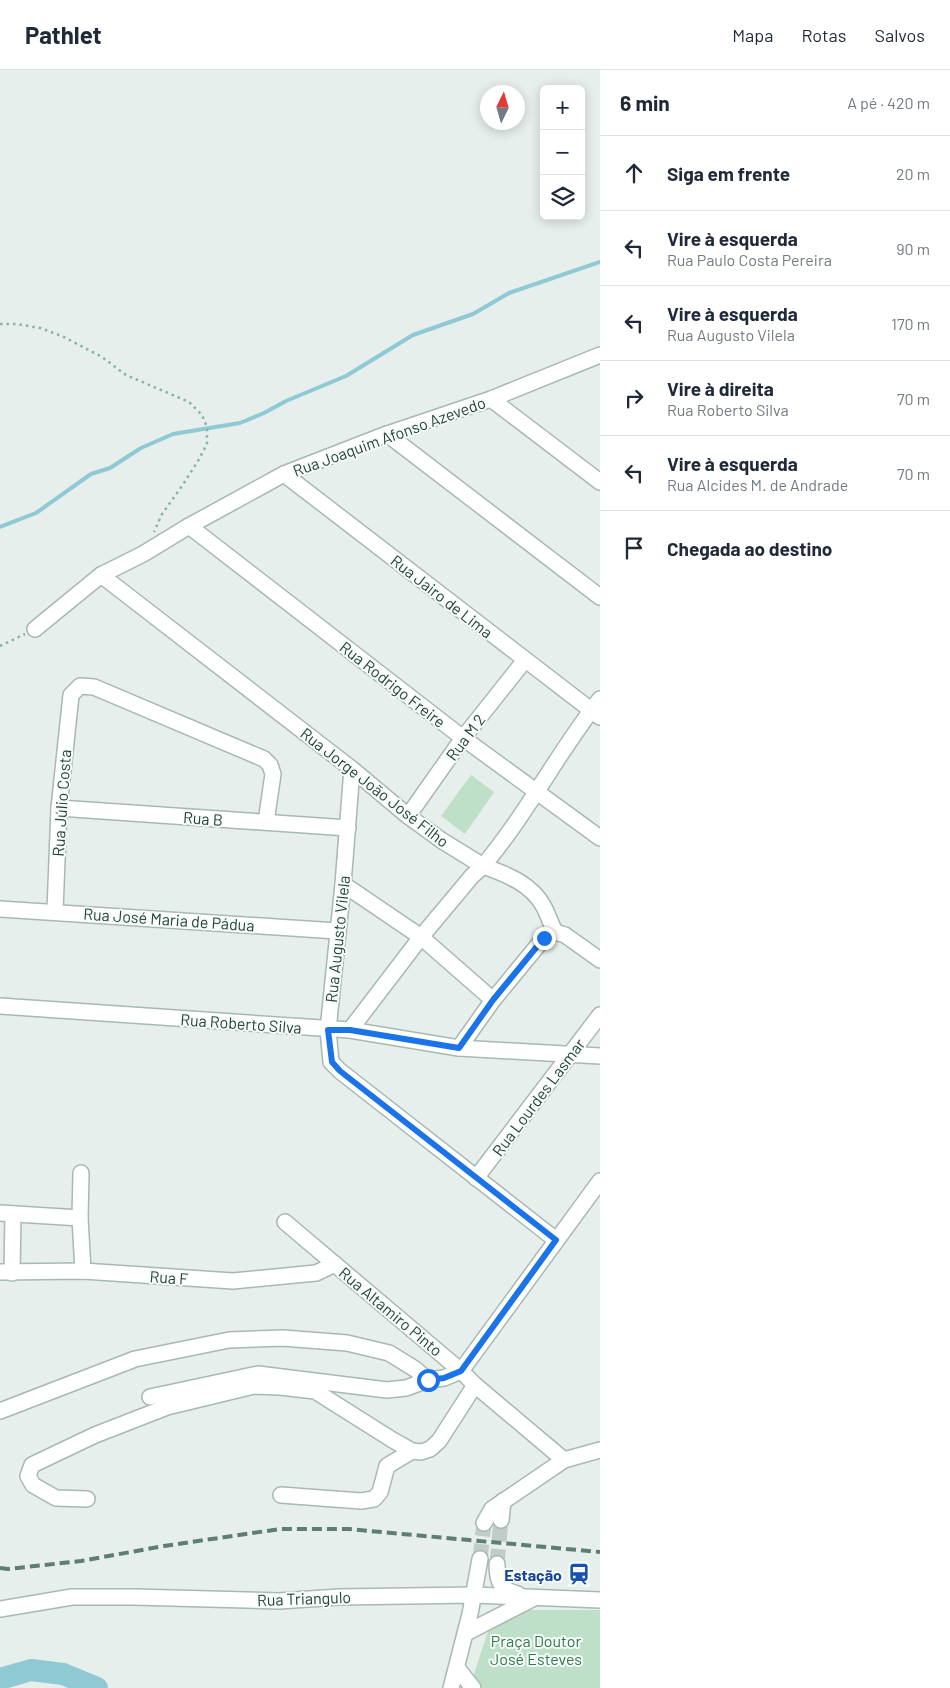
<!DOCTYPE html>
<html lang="pt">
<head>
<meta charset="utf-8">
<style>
  :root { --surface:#fff; --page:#f6f6f7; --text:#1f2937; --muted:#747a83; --line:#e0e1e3 }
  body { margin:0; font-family:Barlow,sans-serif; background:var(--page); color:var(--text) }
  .controls { position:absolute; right:15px; top:15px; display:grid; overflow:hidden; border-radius:8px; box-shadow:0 2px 12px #0003 }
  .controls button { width:45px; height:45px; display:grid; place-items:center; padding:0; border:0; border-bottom:1px solid var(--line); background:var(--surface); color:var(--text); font:25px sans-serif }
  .compass { position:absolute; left:480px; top:15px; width:45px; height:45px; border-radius:50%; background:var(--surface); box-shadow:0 2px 12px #0003; rotate:5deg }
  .stop { position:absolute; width:15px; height:15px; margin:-11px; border:4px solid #1a73e8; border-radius:50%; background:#fff }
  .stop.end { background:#1a73e8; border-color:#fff; box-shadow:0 1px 5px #0008 }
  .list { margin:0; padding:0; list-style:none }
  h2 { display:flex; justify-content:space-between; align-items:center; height:65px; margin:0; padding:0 20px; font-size:21px }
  h2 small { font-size:16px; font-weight:400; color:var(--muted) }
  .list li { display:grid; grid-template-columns:32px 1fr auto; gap:15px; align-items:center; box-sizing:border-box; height:75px; padding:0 20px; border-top:1px solid var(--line) }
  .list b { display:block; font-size:19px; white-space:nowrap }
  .list p { margin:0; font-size:16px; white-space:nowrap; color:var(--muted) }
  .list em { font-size:16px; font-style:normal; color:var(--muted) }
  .icon { flex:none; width:28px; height:28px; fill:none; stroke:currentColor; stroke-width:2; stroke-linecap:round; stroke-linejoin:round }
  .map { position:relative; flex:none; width:600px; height:1618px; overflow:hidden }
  header { display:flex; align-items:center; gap:30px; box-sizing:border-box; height:70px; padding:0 25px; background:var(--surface); border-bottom:1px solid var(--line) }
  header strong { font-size:24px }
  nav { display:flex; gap:28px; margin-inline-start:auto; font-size:18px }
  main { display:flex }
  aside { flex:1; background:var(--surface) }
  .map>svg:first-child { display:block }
  .green { fill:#bfe0c8 }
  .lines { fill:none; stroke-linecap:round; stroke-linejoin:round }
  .stream { stroke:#8ec9d4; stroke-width:4 }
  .river { stroke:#8ec9d4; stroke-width:22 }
  .minor-tunnel { stroke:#bfccc8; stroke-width:15; stroke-dasharray:15 8; stroke-linecap:butt }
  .minor-casing { stroke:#a8b8b2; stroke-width:18 }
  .path { stroke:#86b3a5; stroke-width:2.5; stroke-dasharray:2.5 4; stroke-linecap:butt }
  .minor { stroke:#fff; stroke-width:15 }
  .rail { stroke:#5f7d75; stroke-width:4; stroke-dasharray:10 5; stroke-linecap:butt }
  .route { stroke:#1a73e8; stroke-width:6 }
  .labels { text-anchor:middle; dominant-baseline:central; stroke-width:4; stroke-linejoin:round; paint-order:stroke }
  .street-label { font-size:16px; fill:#24423a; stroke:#f7fbf9 }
  .transit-label { font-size:16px; font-weight:bold; fill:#164399; stroke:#f7fbf9; text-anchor:end }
  .park-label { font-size:16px; fill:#2d7a4b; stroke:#f7fbf9 }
</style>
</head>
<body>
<header>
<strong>Pathlet</strong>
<nav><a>Mapa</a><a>Rotas</a><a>Salvos</a></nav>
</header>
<main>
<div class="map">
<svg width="600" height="1618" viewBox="0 0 600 1618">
  <rect width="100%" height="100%" fill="#e6efeb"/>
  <!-- green -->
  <g class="green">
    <polygon points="471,705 494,722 465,764 441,746"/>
    <polygon points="514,1540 600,1540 600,1618 483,1618 473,1607 490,1555"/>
  </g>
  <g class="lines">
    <!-- stream -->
    <polyline class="stream" points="0,457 36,443 91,404 110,398 141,378 173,364 240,353 264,343 286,331 346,306 413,265 473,244 509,223 600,192"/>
    <!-- river -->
    <polyline class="river" points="0,1609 31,1600 63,1604 97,1618"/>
    <!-- minor-tunnel -->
    <g class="minor-tunnel">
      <polyline points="480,1489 484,1453"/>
      <polyline points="497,1494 501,1450"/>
    </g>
    <!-- minor casing -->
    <g class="minor-casing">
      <g id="minor">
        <polyline points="491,329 600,412"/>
        <polyline points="387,364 600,527"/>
        <polyline points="284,404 600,647"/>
        <polyline points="189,456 463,668 600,768"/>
        <polyline points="101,505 352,699 408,746 441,770 483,796 472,806 421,867 350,960"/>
        <polyline points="35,559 101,505 143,484 189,456 284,404 387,364 491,329 600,285"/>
        <polyline points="352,699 343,814 328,960 331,992 340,1001 556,1170"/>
        <polyline points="59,738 348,758"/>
        <polyline points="408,746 463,668 525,590"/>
        <polyline points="343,814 421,867 493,930"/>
        <polyline points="0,839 337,861"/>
        <polyline points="55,841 59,738 71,625 80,616 94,617 264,689 270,695 273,704 266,752"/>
        <path d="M555 862C551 854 548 845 544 837 532 814 506 804 483 796 527 744 558 682 600 629"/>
        <polyline points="555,862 565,865 600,890"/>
        <polyline points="0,936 350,960 459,978 600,986"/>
        <polyline points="459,978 493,930 544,868 555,862"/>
        <polyline points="81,1103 80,1148 83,1201"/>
        <polyline points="476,1108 600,945"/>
        <polyline points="0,1143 80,1148"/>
        <polyline points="285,1152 461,1301 475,1315 564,1390"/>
        <polyline points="0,1202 83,1201 233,1211 316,1203 335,1194"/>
        <polyline points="12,1203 13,1144"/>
        <polyline points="461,1301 600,1111"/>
        <polyline points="150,1327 258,1304 387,1320 406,1318 428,1310"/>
        <polyline points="0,1341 135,1289 229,1270 283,1268 347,1273 389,1283 415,1299 428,1310 444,1308 461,1301"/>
        <polyline points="281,1425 361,1431 374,1429 380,1422 387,1396 412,1381"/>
        <polyline points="87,1429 56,1428 33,1415 28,1406 32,1395 95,1365 167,1337 254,1316 280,1317 315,1321 391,1369 412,1381 421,1382 430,1379 439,1371 475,1315"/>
        <polyline points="501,1450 503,1431"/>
        <polyline points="484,1453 492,1439 564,1390 600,1380"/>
        <path d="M497 1494C497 1511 500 1520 518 1524"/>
        <polyline points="0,1539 72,1527 134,1527 279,1531 339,1527 474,1525 600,1530"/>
        <polyline points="466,1563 532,1529"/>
        <polyline points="457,1598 473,1618"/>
        <polyline points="451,1618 470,1544 480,1489"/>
      </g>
    </g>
    <!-- path -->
    <g class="path">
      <polyline points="0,254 17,254 40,258 62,266 102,287 126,305 189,332 202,345 207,357 207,374 198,391 182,416 162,444 154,462"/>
      <polyline points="0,576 25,564"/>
    </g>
    <!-- minor -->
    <use href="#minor" class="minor"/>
    <!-- rail -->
    <polyline class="rail" points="0,1498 8,1499 81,1491 164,1476 280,1459 348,1459 600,1482"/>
  </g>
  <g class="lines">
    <!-- route -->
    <polyline class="route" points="428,1310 444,1308 461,1301 556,1170 340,1001 332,992 328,960 350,960 459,978 493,930 544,868"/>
  </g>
  <!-- icons -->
  <defs>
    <g id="station-bare" transform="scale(1.725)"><path d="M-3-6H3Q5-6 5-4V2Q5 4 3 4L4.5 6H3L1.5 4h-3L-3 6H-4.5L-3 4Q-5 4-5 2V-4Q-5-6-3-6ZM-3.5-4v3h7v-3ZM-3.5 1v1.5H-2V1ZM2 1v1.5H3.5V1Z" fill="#1a4fb4" stroke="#f7fbf9" stroke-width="2.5" paint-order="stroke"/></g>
  </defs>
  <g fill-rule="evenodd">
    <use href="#station-bare" x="579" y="1504"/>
  </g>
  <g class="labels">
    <!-- street labels -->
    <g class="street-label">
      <text transform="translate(389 366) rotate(-20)">Rua Joaquim Afonso Azevedo</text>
      <text transform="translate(442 526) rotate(38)">Rua Jairo de Lima</text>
      <text transform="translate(393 614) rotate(38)">Rua Rodrigo Freire</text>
      <text transform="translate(465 667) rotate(-53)">Rua M 2</text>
      <text transform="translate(375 717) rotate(38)">Rua Jorge João José Filho</text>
      <text transform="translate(61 733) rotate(-86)">Rua Júlio Costa</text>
      <text transform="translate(203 748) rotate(4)">Rua B</text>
      <text transform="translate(169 849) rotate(4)">Rua José Maria de Pádua</text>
      <text transform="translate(337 869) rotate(-84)">Rua Augusto Vilela</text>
      <text transform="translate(241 953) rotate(4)">Rua Roberto Silva</text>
      <text transform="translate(538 1027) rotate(-53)">Rua Lourdes Lasmar</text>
      <text transform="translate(169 1207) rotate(4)">Rua F</text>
      <text transform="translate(391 1241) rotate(40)">Rua Altamiro Pinto</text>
      <text transform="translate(304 1528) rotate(-2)">Rua Triangulo</text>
    </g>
    <!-- transit labels -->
    <g class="transit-label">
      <text x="562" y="1504">Estação</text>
    </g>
    <!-- park labels -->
    <g class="park-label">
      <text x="536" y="1570">Praça Doutor<tspan x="536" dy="18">José Esteves</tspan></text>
    </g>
  </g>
</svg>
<div class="controls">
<button>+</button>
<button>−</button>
<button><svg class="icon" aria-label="layers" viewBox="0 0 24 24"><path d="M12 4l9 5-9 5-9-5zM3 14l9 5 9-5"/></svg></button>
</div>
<svg class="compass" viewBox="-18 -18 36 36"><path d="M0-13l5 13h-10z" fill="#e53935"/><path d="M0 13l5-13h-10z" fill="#747a83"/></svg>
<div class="stop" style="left:428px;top:1310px"></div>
<div class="stop end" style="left:544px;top:868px"></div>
</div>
<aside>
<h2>6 min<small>A pé · 420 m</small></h2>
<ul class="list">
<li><svg class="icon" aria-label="ahead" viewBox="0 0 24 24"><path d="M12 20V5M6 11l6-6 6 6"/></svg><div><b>Siga em frente</b></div><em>20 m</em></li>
<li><svg class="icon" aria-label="left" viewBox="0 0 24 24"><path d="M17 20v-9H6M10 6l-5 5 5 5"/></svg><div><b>Vire à esquerda</b><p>Rua Paulo Costa Pereira</p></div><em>90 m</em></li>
<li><svg class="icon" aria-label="left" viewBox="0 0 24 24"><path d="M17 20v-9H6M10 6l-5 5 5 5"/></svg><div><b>Vire à esquerda</b><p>Rua Augusto Vilela</p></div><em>170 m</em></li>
<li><svg class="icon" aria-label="right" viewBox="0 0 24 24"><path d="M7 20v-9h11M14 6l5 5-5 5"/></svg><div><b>Vire à direita</b><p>Rua Roberto Silva</p></div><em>70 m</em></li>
<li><svg class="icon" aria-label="left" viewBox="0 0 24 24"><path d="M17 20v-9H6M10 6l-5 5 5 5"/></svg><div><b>Vire à esquerda</b><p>Rua Alcides M. de Andrade</p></div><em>70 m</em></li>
<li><svg class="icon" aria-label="arrive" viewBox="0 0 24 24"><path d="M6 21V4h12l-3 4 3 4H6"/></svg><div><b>Chegada ao destino</b></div></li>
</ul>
</aside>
</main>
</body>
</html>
